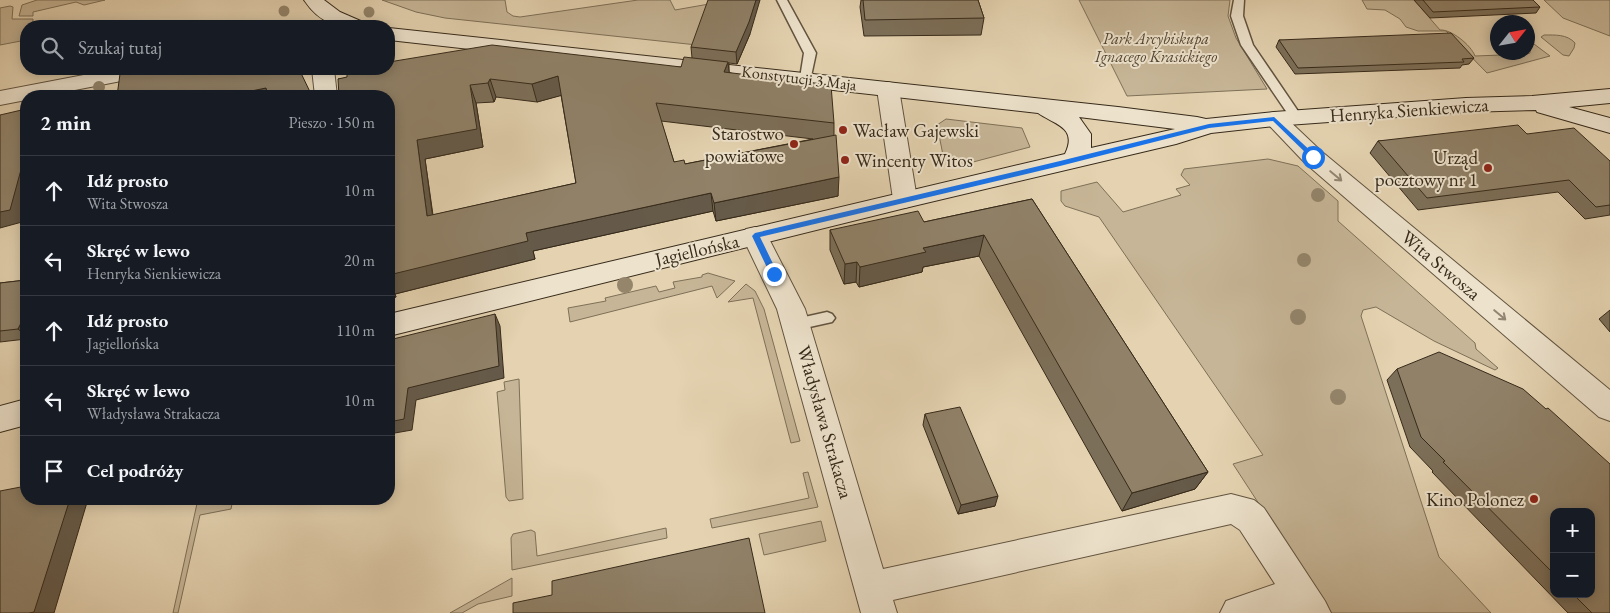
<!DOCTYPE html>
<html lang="pl">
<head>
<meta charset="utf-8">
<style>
  :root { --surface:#171b24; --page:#242831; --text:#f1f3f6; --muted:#9ea1a6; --line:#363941 }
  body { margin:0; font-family:"EB Garamond",serif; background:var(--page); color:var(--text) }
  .controls { position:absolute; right:15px; bottom:15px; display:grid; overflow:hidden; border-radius:10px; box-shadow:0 2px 12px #0003 }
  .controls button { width:45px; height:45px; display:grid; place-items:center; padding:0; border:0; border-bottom:1px solid var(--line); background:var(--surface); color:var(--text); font:25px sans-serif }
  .compass { position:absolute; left:1490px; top:15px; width:45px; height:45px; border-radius:50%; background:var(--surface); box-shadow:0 2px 12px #0003; rotate:59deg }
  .stop { position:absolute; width:15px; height:15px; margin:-11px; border:4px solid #1a73e8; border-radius:50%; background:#fff }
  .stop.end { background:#1a73e8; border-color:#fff; box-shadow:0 1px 5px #0008 }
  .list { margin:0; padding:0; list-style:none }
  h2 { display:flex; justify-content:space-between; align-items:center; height:65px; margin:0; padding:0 20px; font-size:21px }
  h2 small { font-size:16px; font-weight:400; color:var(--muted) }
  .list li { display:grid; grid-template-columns:32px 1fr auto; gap:15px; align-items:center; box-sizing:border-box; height:70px; padding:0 20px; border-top:1px solid var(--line) }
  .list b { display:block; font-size:19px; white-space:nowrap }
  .list p { margin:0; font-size:16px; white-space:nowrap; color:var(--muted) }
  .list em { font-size:16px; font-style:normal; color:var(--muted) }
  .icon { flex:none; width:28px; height:28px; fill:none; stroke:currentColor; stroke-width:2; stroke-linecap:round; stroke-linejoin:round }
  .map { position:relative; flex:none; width:1610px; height:613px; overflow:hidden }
  .search { position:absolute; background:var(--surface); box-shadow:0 2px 12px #0003; left:20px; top:20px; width:375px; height:55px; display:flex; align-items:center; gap:12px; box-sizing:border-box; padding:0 18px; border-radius:20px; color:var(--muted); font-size:19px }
  .panel { position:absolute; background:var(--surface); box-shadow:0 2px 12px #0003; left:20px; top:90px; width:375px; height:415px; border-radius:20px }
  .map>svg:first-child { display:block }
  .green { fill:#c6b596; stroke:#7e7058 }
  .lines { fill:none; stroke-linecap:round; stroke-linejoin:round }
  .lane-casing { stroke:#625440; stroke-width:3 }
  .street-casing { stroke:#625440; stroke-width:2 }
  .secondary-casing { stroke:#362a1a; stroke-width:2 }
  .lane { fill:#ede2cc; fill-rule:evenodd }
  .street { fill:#ede2cc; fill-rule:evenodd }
  .secondary { fill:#ede2cc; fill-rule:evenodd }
  .tree { fill:#94856b }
  .wall { fill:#7c6f59; stroke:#362a1a; fill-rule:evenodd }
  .shaded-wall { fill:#655a49; stroke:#362a1a }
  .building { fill:#908168; stroke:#362a1a; fill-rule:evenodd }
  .oneway { stroke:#928673 }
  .route { fill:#1a73e8 }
  .poi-dot { fill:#8f2418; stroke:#ede2cc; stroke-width:2 }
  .labels { text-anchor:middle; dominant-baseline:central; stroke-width:4; stroke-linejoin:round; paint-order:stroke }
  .far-park-label { font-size:16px; font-style:italic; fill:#534633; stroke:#ede2cc }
  .far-street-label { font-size:16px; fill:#362a1a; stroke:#ede2cc }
  .street-label { font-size:19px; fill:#362a1a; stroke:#ede2cc }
  .poi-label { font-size:19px; fill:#362a1a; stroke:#ede2cc; text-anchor:end }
</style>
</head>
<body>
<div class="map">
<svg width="1610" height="613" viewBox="0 0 1610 613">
  <rect width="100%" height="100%" fill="#e4d2b0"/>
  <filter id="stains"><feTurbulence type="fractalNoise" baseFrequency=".004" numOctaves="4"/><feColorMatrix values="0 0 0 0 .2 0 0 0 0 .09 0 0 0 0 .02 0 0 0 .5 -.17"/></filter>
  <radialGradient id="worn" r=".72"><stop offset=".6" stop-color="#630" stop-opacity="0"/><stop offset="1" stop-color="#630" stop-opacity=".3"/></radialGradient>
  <!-- green -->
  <g class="green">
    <polygon points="37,0 105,0 84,5 76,2 33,12 33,16 19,16 22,5"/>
    <polygon points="382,0 505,0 507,12 513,16 520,17 638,0 670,0 675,10 709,4 697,45 445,18 416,12"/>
    <polygon points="1079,0 1230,0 1228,16 1236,38 1267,89 1127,96"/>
    <path d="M1362 0H1414L1440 30C1451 29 1471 45 1475 56L1527 54 1530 53V46L1534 44 1550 56 1487 73 1446 31H1418L1406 27 1400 19 1385 10 1367 9Z"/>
    <polygon points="1544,0 1610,0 1610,36 1563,18"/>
    <polygon points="10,6 13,7 12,19 33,19 33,26 26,26 26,40 0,45 0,8"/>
    <path d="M1544 35C1555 35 1567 34 1575 43L1574 48 1569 56 1563 55 1541 37Z"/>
    <polygon points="946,119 1022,128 1030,147 958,166 944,160 937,125"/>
    <polygon points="1268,159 1298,166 1338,201 1338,221 1475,343 1476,349 1498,368 1495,370 1434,341 1376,307 1363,310 1361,316 1439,557 1491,613 1330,613 1233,464 1263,455 1099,217 1065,206 1061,201 1061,191 1097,182 1123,212 1181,195 1176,189 1190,185 1181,175 1184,169"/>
    <polygon points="708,273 735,281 717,298 712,286 570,322 568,308 606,301 605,298 656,286 659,292 675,288 673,282 702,277 702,275"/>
    <polygon points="746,284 755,291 764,309 800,441 791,443 753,298 728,302"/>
    <polygon points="519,379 523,499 509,501 506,497 497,392 505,390 504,382"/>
    <polygon points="808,472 818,507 712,528 710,519 809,498 803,473"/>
    <polygon points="198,499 233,499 231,509 200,515 178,613 173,613"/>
    <polygon points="821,521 826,541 764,555 759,534"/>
    <polygon points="666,528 667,538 512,570 511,538 513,534 531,530 535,532 537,556"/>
    <polygon points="512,578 512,596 478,604 462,613 450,613"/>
  </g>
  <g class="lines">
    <!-- lane casing -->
    <g class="lane-casing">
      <g id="lane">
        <polygon points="777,0 787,0 816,53 810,81 802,81 800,78 804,53"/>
        <polygon points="1234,0 1244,0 1243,16 1253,45 1302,117 1300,120 1292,120 1241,45 1231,16"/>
        <polygon points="827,312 832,314 835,318 832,322 796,330 791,328 788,324 791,320"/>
      </g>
    </g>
    <!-- street casing -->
    <g class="street-casing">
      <g id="street">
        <polygon points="115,69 158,69 155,74 147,76 44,96 26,96 26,100 0,105 0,91"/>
        <polygon points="312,69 334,69 337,96 315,96"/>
        <polygon points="888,82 896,84 899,89 917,199 914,205 905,208 896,205 893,199 877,89 880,84"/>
        <polygon points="1274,112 1282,114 1321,151 1610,390 1610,421 1599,417 1305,163 1263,119 1266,114"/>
        <polygon points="755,227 764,229 805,309 883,569 1231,494 1254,500 1264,508 1325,601 1331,613 1220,613 1226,601 1275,584 1240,530 1231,524 893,600 897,613 861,613 777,309 742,236 746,229"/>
      </g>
    </g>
    <!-- secondary casing -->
    <g class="secondary-casing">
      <g id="secondary">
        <path d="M304 0H324L340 12 363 22 366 26C338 28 321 25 304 0Z"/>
        <path d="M389 28 1118 107 1197 117 1206 119 1274 112 1466 98 1532 96 1610 89V103L1569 107 1610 118V133L1537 112 1536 110 1466 112 1274 126 1211 133 1176 144 905 208 389 336V314L1065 154C1078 127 1055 125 1038 113L389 40ZM1079 117 1175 129 1091 148V134Z"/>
        <polygon points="26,399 26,425 0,432 0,406"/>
      </g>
    </g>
    <!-- lane -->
    <use href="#lane" class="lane"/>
    <!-- street -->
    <use href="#street" class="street"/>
    <!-- secondary -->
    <use href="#secondary" class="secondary"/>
  </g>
  <!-- trees -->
  <g class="tree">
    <circle cx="284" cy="11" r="5.5"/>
    <circle cx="369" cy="12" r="5.5"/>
    <circle cx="99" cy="87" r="6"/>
    <circle cx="1318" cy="195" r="7"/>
    <circle cx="1304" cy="260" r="7"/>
    <circle cx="625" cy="285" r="8"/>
    <circle cx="1298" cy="317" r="8"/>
    <circle cx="1338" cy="397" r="8"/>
  </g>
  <!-- wall -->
  <g class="wall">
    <polygon points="861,0 978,0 984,18 981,35 864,36 860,7"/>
    <polygon points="1414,0 1533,0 1540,7 1536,13 1430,18"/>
    <path d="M750 34 737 64 729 63V72L834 123V135L838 196 716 221 713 211 533 251 535 259 395 294 396 297 389 298V96L338 79 681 67 692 58 691 47ZM561 95 576 183 433 215 425 159 483 147 476 103 494 102 496 97 537 102ZM661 121 813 139 685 164 674 162Z"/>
    <polygon points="1279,40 1474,58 1469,64 1462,65 1460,68 1295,74 1276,47"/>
    <polygon points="1527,134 1610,161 1610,215 1585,219 1558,192 1418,210 1370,153 1378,141"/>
    <polygon points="1032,199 1208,472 1195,489 1122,511 979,256 923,267 922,272 859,287 856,282 844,284 830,250 830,230 924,222"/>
    <polygon points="26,280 26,339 0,342 0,283"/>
    <polygon points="1610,310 1610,332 1599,319"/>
    <path d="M1397 369 1546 409 1610 613H1568L1432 472 1433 471 1410 447 1387 380ZM1554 512 1591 594H1554Z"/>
    <polygon points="925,414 995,506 958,514 923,425"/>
  </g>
  <!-- shaded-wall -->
  <g class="shaded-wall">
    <polygon points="756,0 760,0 750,34 737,64 736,52"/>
    <polygon points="728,62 730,80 724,72"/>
    <polygon points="558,76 563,95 537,102 532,84"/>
    <polygon points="490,79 496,97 494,102 488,83"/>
    <polygon points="470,85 476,103 483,147 425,159 435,234 427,216 417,140"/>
    <polygon points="266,88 271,96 227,96"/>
    <polygon points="26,165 26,205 22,222 0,228 0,212 22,166"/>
    <polygon points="839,177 838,196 716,221 714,203"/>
    <polygon points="711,193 713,211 533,251 535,259 395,294 396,297 389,298 389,275 526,233"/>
    <polygon points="984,235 979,256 923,267 922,272 859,287 860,267 923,248"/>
    <polygon points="857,262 856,282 844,284 845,264"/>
    <polygon points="26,313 26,336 18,329"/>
    <polygon points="495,314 500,326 504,378 416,400 412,430 389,434 389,422 408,388"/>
    <polygon points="1208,472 1195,489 1122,511 1132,493"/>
    <polygon points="998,496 995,506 958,514 961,505"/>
    <polygon points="70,499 88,499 54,613 29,613"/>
  </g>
  <!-- building -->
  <g class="building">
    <polygon points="708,0 756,0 749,22 736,52 691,47"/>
    <polygon points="863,0 978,0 984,18 865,20"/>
    <polygon points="1423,0 1533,0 1540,7 1433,12"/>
    <polygon points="1451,33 1474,58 1462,59 1464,62 1298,68 1279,40"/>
    <path d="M492 45 681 67 684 57 728 62 724 72 831 85 834 123 656 103 674 162 684 160 685 164 836 135 839 177 714 203 711 193 526 233 528 241 389 275V96H339L338 79 347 77V69H389V62ZM558 76 576 183 427 216 417 140 477 129 470 85 488 83 490 79 532 84Z"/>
    <polygon points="143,69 299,69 312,96 268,96 266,88 227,96 117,96 120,74"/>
    <polygon points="26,109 26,165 22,166 10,210 0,212 0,115"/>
    <polygon points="1518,125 1527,134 1574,128 1610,161 1610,205 1596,207 1569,180 1427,198 1378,141"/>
    <polygon points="1032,199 1208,472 1132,493 984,235 923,248 926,252 860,267 857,262 845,264 830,230 918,211 924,222"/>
    <polygon points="26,280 26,313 18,329 0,331 0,283"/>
    <polygon points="495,314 499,366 408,388 404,419 389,422 389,340"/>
    <polygon points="1439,352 1523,389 1546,409 1548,408 1610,464 1610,613 1592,613 1573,594 1591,594 1591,512 1554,512 1554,574 1443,462 1445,461 1421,437 1397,369"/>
    <polygon points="960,407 998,496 961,505 925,414"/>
    <polygon points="26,486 26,499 70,499 34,612 29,613 0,613 0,491"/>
    <polygon points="749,538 765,613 513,613 513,603 552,595 552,581"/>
  </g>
  <!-- one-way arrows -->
  <defs><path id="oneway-shaft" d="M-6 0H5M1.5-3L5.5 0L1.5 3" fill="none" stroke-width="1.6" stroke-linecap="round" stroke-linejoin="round" transform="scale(1.25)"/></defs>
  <g class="oneway">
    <use href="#oneway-shaft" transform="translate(1336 176) rotate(40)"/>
    <use href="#oneway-shaft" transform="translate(1500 315) rotate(40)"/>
  </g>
  <!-- route -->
  <polygon class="route" points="1274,117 1315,155 1315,158 1311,158 1273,121 1209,128 1060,166 760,237 778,274 774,277 771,276 752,236 755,233 1060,161 1209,124"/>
  <!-- markers -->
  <g class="poi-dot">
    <circle cx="843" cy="130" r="5"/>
    <circle cx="794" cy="144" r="5"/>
    <circle cx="845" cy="160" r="5"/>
    <circle cx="1488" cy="168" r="5"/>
    <circle cx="1534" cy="499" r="5"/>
  </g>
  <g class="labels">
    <!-- far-park labels -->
    <g class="far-park-label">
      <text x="1156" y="38">Park Arcybiskupa<tspan x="1156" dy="18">Ignacego Krasickiego</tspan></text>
    </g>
    <!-- far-street labels -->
    <g class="far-street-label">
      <text transform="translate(799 78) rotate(7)">Konstytucji 3 Maja</text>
    </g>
    <!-- street labels -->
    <g class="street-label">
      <text transform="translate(1409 110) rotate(-4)">Henryka Sienkiewicza</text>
      <text transform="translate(697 250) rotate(-13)">Jagiellońska</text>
      <text transform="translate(1441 265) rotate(40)">Wita Stwosza</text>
      <text transform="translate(825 422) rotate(74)">Władysława Strakacza</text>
    </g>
    <!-- poi labels -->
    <g class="poi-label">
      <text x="853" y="130" text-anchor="start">Wacław Gajewski</text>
      <text x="784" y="133">Starostwo<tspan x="784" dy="22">powiatowe</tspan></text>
      <text x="1478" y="157">Urząd<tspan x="1478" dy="22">pocztowy nr 1</tspan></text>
      <text x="855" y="160" text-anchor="start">Wincenty Witos</text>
      <text x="1524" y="499">Kino Polonez</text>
    </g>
  </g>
  <rect width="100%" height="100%" filter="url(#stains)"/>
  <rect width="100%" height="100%" fill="url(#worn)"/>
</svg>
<div class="controls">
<button>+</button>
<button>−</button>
</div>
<svg class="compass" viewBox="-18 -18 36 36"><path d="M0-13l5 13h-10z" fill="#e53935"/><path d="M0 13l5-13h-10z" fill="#9ea1a6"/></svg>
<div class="stop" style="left:1313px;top:157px"></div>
<div class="stop end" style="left:774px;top:274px"></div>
<div class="search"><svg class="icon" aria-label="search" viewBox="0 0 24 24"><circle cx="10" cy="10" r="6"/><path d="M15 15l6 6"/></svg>Szukaj tutaj</div>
<section class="panel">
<h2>2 min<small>Pieszo · 150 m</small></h2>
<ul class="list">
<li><svg class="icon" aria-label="ahead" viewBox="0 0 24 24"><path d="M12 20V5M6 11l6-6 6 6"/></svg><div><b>Idź prosto</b><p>Wita Stwosza</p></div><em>10 m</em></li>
<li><svg class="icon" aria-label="left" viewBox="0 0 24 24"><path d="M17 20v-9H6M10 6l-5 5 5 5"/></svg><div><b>Skręć w lewo</b><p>Henryka Sienkiewicza</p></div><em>20 m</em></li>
<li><svg class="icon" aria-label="ahead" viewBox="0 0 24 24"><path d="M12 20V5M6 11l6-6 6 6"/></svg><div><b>Idź prosto</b><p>Jagiellońska</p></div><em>110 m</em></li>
<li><svg class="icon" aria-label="left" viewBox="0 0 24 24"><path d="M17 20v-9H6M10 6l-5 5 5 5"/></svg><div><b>Skręć w lewo</b><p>Władysława Strakacza</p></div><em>10 m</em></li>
<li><svg class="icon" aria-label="arrive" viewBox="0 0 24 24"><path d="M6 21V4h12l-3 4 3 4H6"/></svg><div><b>Cel podróży</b></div></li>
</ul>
</section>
</div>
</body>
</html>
